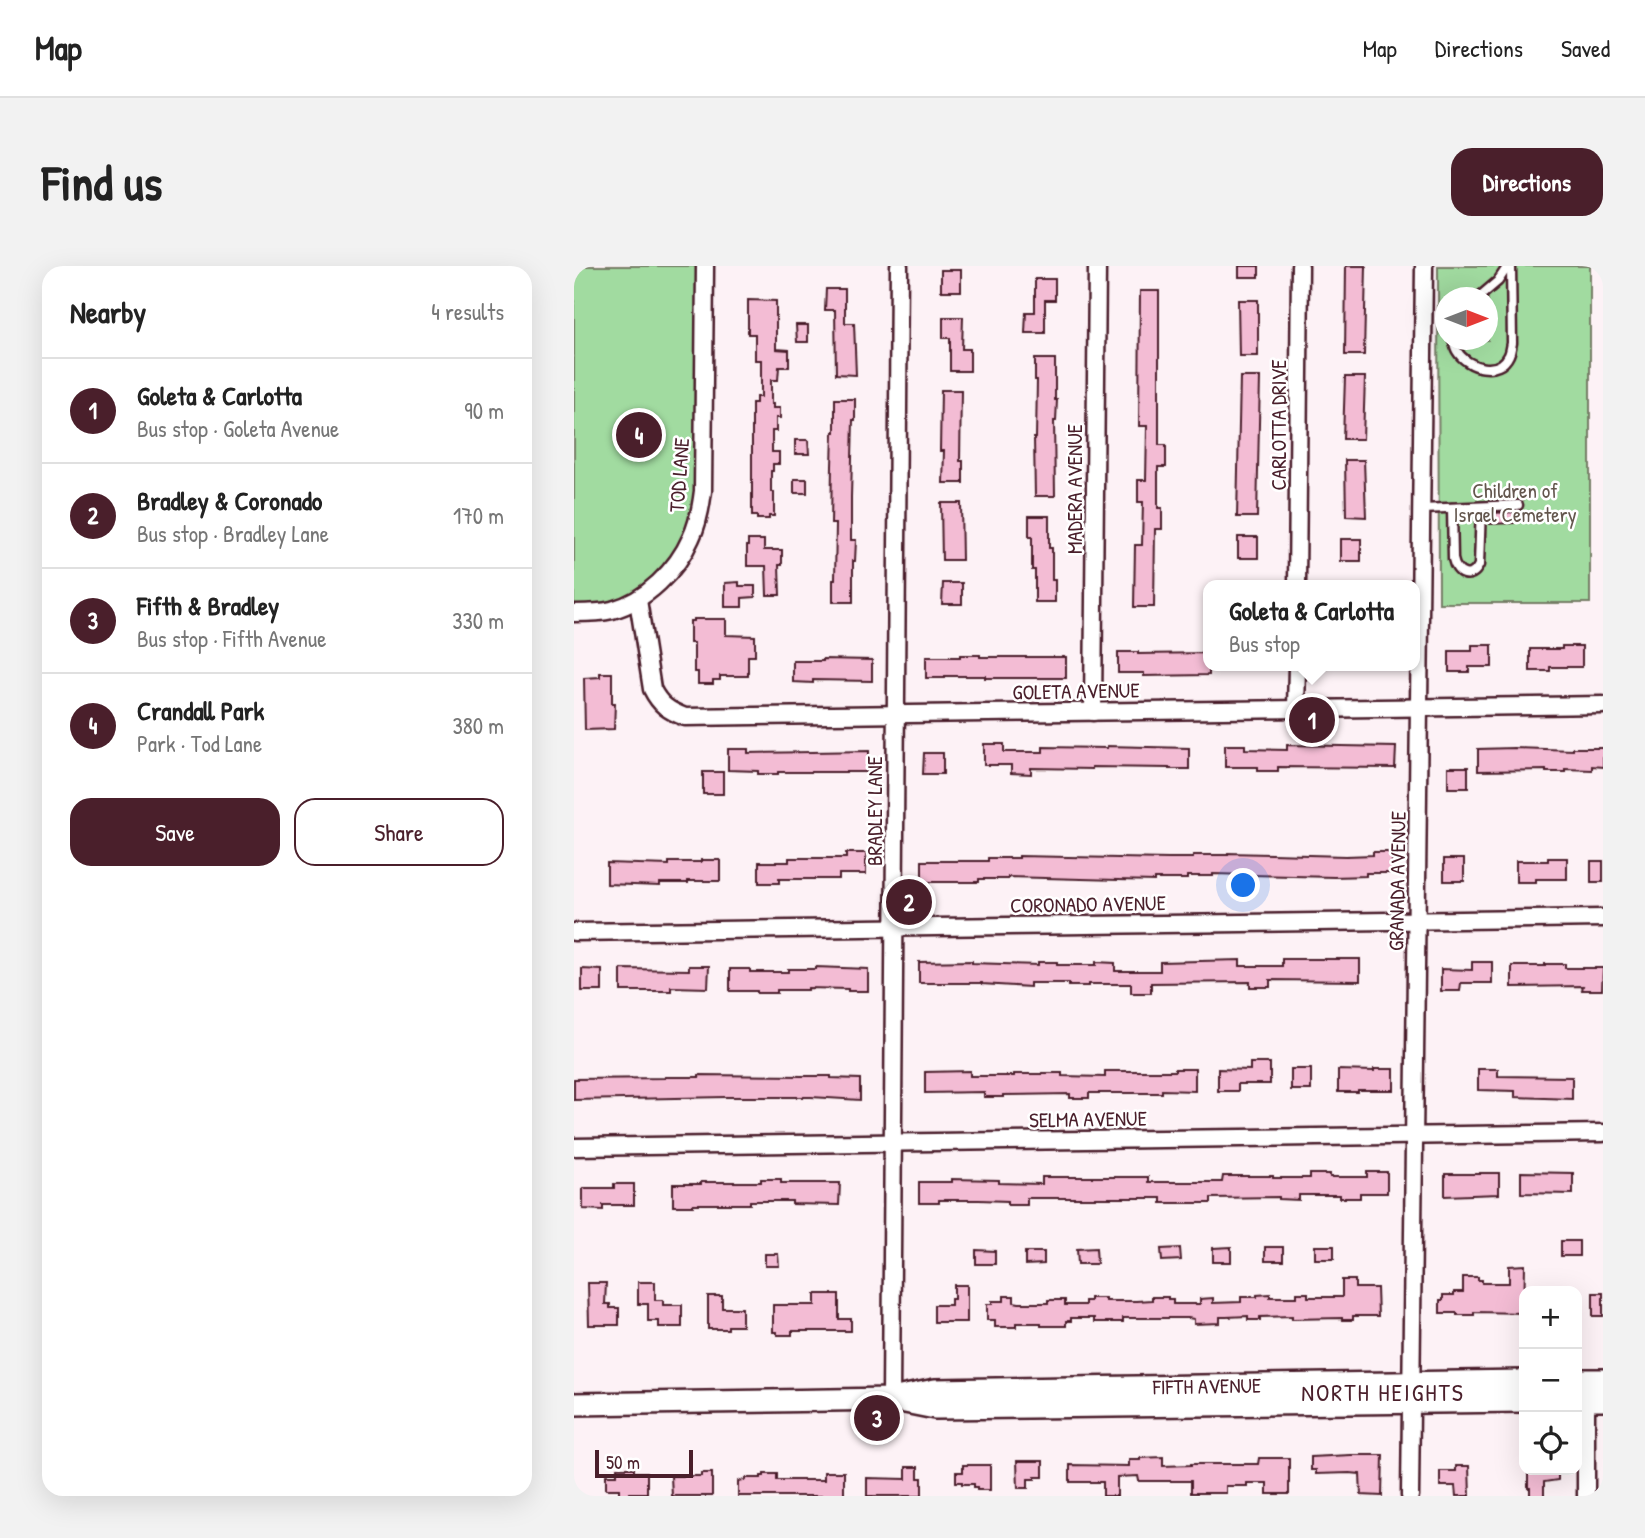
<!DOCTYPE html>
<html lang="en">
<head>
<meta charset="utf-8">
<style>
  :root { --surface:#fff; --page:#f2f2f2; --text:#222; --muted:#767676; --line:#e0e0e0; --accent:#4a1f2b }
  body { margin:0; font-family:"Patrick Hand",sans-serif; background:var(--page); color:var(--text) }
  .controls { position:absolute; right:21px; bottom:21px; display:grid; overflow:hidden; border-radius:14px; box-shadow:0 7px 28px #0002 }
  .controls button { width:63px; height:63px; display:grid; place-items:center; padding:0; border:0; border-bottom:2px solid var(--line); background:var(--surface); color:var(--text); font:35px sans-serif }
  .compass { position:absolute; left:861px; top:21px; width:63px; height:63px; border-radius:50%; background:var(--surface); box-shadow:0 7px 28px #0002; rotate:90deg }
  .scale { position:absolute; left:21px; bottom:18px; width:98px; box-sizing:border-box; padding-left:7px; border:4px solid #4a1f2b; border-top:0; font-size:19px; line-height:24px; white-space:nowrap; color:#4a1f2b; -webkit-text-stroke:5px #fff; paint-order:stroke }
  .you { position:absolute; left:670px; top:620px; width:24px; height:24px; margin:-18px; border:5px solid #fff; border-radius:50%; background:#1a73e8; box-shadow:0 0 0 10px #1a73e833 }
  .badge { display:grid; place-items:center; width:46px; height:46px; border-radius:50%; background:var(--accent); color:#fff; font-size:23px; font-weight:700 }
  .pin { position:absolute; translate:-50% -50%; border:4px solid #fff; box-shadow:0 2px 7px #0006 }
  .popup { position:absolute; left:629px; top:314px; width:217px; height:91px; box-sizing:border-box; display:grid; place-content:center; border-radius:14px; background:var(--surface); filter:drop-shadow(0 2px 5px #0005); font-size:23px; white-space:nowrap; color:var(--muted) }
  .popup b { font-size:26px; color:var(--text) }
  .popup::after { content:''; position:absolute; left:50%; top:100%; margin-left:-14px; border:14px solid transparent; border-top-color:var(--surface) }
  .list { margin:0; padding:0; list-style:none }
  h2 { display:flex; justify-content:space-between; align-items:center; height:91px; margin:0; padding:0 28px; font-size:30px }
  h2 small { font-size:23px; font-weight:400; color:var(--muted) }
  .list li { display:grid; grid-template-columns:46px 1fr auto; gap:21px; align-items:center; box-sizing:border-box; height:105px; padding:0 28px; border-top:2px solid var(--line) }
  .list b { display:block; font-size:26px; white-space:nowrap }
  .list p { margin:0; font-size:23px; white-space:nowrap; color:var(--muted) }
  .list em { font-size:23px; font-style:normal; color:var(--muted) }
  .actions { display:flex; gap:14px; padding:21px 28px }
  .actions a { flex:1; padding:16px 0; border:2px solid var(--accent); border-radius:21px; text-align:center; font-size:24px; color:var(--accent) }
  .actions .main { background:var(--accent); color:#fff }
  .icon { flex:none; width:38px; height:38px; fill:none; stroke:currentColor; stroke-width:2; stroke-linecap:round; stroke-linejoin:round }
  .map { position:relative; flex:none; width:1029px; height:1230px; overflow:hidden; border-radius:21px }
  header { display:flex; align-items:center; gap:42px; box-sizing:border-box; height:98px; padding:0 35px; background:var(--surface); border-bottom:2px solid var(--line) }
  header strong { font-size:33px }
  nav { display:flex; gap:38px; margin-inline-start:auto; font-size:24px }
  .intro { display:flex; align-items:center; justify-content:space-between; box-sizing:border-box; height:168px; padding:0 42px }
  h1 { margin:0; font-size:49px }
  .button { padding:18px 32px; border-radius:21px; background:var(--accent); color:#fff; font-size:24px; font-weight:700 }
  main { display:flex; gap:42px; padding:0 42px }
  aside { flex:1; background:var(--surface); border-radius:21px; box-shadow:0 7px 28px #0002 }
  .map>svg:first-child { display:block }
  .green { fill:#a1dba0; stroke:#767d66; stroke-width:2; fill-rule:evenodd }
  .building { fill:#f3bcd4; stroke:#4a1f2b; stroke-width:2 }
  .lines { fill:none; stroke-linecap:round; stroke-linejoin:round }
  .lane-casing { stroke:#4a1f2b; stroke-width:13 }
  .street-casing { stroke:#4a1f2b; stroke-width:21 }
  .secondary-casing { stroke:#4a1f2b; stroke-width:26 }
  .lane { stroke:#fff; stroke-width:8 }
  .street { stroke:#fff; stroke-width:16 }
  .secondary { stroke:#fff; stroke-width:21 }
  .labels { text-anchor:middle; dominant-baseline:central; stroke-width:5; stroke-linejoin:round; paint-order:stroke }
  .street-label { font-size:21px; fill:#4a1f2b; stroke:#fff }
  .park-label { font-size:21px; fill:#64574e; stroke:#fff }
  .quarter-label { font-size:24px; letter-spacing:2px; fill:#4a1f2b; stroke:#fff }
</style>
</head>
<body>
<header>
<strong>Map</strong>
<nav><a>Map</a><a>Directions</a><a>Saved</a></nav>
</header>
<div class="intro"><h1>Find us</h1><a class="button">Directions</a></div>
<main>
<aside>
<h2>Nearby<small>4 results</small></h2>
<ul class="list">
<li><span class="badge">1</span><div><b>Goleta &amp; Carlotta</b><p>Bus stop · Goleta Avenue</p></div><em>90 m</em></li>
<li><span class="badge">2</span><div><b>Bradley &amp; Coronado</b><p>Bus stop · Bradley Lane</p></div><em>170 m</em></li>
<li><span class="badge">3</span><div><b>Fifth &amp; Bradley</b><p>Bus stop · Fifth Avenue</p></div><em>330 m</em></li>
<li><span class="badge">4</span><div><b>Crandall Park</b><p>Park · Tod Lane</p></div><em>380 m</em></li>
</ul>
<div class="actions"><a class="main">Save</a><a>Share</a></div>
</aside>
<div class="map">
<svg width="1029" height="1230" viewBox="0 0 1029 1230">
  <rect width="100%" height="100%" fill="#fdf2f6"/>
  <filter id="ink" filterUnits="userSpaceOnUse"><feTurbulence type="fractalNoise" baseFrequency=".0143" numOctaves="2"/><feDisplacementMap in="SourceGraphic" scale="14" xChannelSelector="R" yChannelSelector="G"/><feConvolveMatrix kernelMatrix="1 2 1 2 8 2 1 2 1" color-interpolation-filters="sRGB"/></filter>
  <g filter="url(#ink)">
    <!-- green -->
    <g class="green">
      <polygon points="0,0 131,0 129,225 117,273 64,334 0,347"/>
      <path d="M864 0H1016V337H865ZM872 32H914V74H872Z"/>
    </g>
    <!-- building -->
    <g class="building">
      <rect x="665" y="0" width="20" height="11"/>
      <polygon points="772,0 792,0 790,89 771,89"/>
      <rect x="367" y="4" width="20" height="21"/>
      <polygon points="461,13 481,13 481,34 471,34 471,67 451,67 452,46 461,46"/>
      <polygon points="252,23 271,23 271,57 280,57 282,109 262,108 261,44 251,44"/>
      <polygon points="566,25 585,25 585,179 592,179 592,201 584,201 584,242 588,242 588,263 581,263 580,341 560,341 561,279 568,279 569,236 564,236 564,214 572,214 573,160 565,160"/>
      <polygon points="174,34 202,35 202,83 215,84 215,101 205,101 204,114 197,114 197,138 199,138 199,142 206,142 206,152 202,152 202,165 198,165 198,186 205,186 205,198 199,198 199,205 197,205 197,226 200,226 200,250 195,250 195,253 183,253 183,250 178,250 178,137 182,137 182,131 187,131 187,94 181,94 181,68 174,68"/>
      <polygon points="664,34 684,34 684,90 665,90"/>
      <polygon points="369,51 389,51 388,83 396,83 396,105 376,105 376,72 369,72"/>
      <polygon points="222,59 234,59 234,76 223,76"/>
      <polygon points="461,93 481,93 481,134 483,134 482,155 480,155 481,230 461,230 460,172 462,172 463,114 461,114"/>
      <polygon points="666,111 686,111 683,251 663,251"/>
      <polygon points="771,111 791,111 789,173 769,173"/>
      <polygon points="367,124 387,124 386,195 389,195 389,217 369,217 370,185 366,185"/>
      <polygon points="261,133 281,133 281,154 279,154 277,231 277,274 282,274 281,295 279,295 279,336 259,336 259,314 261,314 262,258 257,258 258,200 259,166 261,166"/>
      <polygon points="221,174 234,174 235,188 221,188"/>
      <polygon points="771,194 790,194 792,251 772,250"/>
      <rect x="220" y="213" width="13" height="14"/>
      <polygon points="367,237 387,237 388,294 368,294"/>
      <polygon points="940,246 940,257 916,258 916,247"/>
      <polygon points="455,250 475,250 475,282 478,282 478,314 481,314 481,336 461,336 461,304 458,304 458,271 455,271"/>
      <rect x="664" y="271" width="20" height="21"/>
      <rect x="767" y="273" width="20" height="22"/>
      <polygon points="174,274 190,274 190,284 208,284 208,299 205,299 206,329 193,329 192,300 173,300 173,280 174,280"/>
      <polygon points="165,316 165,320 181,320 181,331 168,332 168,341 151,341 151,317"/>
      <polygon points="369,317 388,317 388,338 368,338"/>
      <polygon points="120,353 152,353 152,369 181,370 181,390 174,390 174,410 146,410 146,414 139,414 139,418 124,418 124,406 120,406 120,377 116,377 116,355 120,355"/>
      <polygon points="898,379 918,379 918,401 895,401 895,406 875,406 875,385 898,385"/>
      <polygon points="988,380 1008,380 1008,401 976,401 976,405 956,405 956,383 988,383"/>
      <polygon points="544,386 564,386 564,388 635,387 635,409 570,410 570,407 544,407"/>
      <polygon points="386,389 406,389 406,391 492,391 492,412 411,412 411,410 371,410 371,412 352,412 352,391 386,391"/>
      <polygon points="249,393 298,394 298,415 239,414 239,417 219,416 219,395 249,395"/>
      <polygon points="26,407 38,407 38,437 41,437 40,463 11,464 10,412 26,411"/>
      <polygon points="410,478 430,478 430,486 469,486 469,481 533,482 533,480 615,482 615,503 595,503 595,502 518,501 518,503 457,502 457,508 437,507 437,499 410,499"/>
      <polygon points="651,479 671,479 671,483 713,484 713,479 822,481 821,502 704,501 704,505 684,505 684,501 651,501"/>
      <polygon points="940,482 999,484 999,482 1029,482 1029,501 1018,500 1018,504 991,503 991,506 972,506 972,504 904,505 904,483"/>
      <polygon points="154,483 174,483 174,487 295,485 295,506 204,506 204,508 184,508 184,505 154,504"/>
      <polygon points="350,487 369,487 369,508 349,508"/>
      <rect x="874" y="501" width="20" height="21"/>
      <rect x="129" y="506" width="20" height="22"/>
      <polygon points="799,586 818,586 818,607 792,607 792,610 760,611 639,608 639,610 613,610 613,613 580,613 580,615 434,611 434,613 405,613 405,616 348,616 348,595 414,595 414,592 445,592 445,590 594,593 594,592 619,592 619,589 654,589 654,587 772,590 799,589"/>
      <polygon points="272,587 292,587 292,608 265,608 265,613 205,613 205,617 185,617 185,596 215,596 215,592 272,592"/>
      <polygon points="974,592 993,592 993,613 962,613 962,616 942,616 942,595 974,595"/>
      <rect x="870" y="593" width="20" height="22"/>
      <polygon points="127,594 146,594 146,615 114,615 114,617 86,617 86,620 33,618 33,597 95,599 95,596 127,596"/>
      <rect x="1017" y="595" width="12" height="21"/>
      <polygon points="708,693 786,693 786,715 696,714 696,721 676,721 676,716 577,717 577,727 557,727 557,718 515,718 515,720 495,720 495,717 456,717 456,721 408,718 408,717 345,717 345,696 398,695 398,697 464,699 464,696 483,696 483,699 522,699 522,696 541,697 541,705 586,705 586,696 666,694 666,700 708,700"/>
      <polygon points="898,696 918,696 918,717 887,717 886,725 867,725 867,703 898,704"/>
      <polygon points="971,698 991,698 991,702 1029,702 1028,724 1008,724 1009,720 938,721 938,700 971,700"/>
      <polygon points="115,700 135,700 134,722 97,721 97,725 47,725 47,703 115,704"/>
      <polygon points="242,701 294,703 294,725 274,725 274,723 234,722 234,724 203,724 203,727 183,727 183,725 156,725 156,703 176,703 176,706 214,706 214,703 242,703"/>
      <polygon points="8,703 28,704 28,725 8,725"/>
      <polygon points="676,797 696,797 696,818 664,818 664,825 644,825 644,803 676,804"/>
      <polygon points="601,803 621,803 621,825 588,824 588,827 515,827 515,832 496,832 496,828 429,829 429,831 410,831 410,826 351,827 351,806 396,805 396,810 440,810 440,808 468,808 468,807 488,807 488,810 531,811 531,805 601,805"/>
      <rect x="717" y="803" width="20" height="21"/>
      <polygon points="800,803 820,803 820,824 784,824 784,826 764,826 764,804 800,805"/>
      <polygon points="904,803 924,803 924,810 998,811 998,833 941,831 941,825 904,824"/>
      <polygon points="125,809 229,810 257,810 257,812 286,813 286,834 237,831 152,831 0,834 0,813 91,812 91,811 125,811"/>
      <polygon points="793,906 813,906 813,927 786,927 786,932 766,932 766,929 725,929 725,934 705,933 705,931 637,932 637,937 587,937 587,932 453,932 453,939 434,939 434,935 405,934 365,934 365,937 345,937 345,916 378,916 378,913 425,914 425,917 468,918 468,911 574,911 574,916 648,916 649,910 699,910 699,912 736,912 736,908 756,908 756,911 793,911"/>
      <polygon points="947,906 999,907 999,928 947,927"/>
      <polygon points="906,907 925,907 925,928 871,930 871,908 906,908"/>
      <polygon points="187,913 207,913 207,917 266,917 265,939 218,938 218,935 176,935 176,938 119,938 119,940 99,940 99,918 127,918 127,916 187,916"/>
      <polygon points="40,918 60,918 60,939 29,939 29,944 9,943 9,922 40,922"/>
      <rect x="987" y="975" width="18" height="15"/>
      <rect x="741" y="980" width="19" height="13"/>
      <polygon points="657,981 657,996 639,996 639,982"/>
      <rect x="691" y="981" width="18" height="14"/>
      <polygon points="522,982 523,998 504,998 503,983"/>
      <polygon points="606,982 607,994 588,995 587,983"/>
      <polygon points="402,984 421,985 421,998 402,998"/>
      <polygon points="451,986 470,986 470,998 451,999"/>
      <polygon points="191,988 204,988 205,1000 191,1000"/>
      <polygon points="951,999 950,1047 900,1046 900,1049 883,1049 883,1047 866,1047 866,1034 869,1034 869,1029 880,1029 880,1026 889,1026 889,1011 904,1011 904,1014 908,1014 908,1017 935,1017 935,1000"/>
      <polygon points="768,1014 781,1014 781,1022 803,1022 804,1050 779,1050 779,1054 768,1054 768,1052 718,1053 718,1050 686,1051 686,1054 674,1054 674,1050 652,1051 646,1051 646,1057 620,1058 620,1053 614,1052 549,1052 549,1056 520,1056 520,1052 497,1052 497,1055 492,1055 492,1060 467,1060 467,1057 442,1057 442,1061 421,1061 421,1054 413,1054 413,1038 418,1038 418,1035 430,1035 430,1030 440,1030 440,1036 445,1037 474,1037 474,1034 491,1034 491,1039 511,1039 511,1035 516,1035 516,1032 531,1032 531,1035 562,1035 578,1034 578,1031 594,1031 594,1033 599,1033 599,1038 626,1038 626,1033 639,1032 639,1037 667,1036 667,1031 683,1031 683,1029 696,1028 696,1031 723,1031 723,1027 734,1027 734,1031 768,1031"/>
      <polygon points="64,1016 81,1016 81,1034 89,1034 89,1039 108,1039 108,1061 85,1061 85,1055 74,1055 74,1038 64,1038"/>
      <polygon points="14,1017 32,1017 31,1038 36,1038 36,1042 45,1042 45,1059 15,1059"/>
      <polygon points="380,1019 393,1019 393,1056 360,1056 360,1039 377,1039 377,1033 380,1033"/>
      <rect x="1019" y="1027" width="10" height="23"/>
      <polygon points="241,1028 265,1028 265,1053 277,1053 277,1065 218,1065 218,1069 203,1069 203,1066 199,1066 199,1039 241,1039"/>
      <polygon points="134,1030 148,1030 148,1042 168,1042 168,1060 154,1060 154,1063 134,1063"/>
      <polygon points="777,1189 809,1189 808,1230 787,1229 786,1208 776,1207 742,1208 742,1204 737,1204 737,1191"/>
      <polygon points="589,1191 589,1200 617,1199 617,1198 684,1198 685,1192 715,1192 715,1228 693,1228 693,1217 673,1217 673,1220 652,1220 652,1227 617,1227 617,1215 565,1215 564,1210 543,1211 543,1230 529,1230 529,1216 496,1216 496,1199 555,1200 555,1194 566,1194 566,1192"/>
      <polygon points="443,1195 469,1195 469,1211 461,1211 461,1213 454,1213 454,1222 444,1222"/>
      <polygon points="389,1199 416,1199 416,1224 403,1224 403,1221 400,1221 400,1218 388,1218 388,1216 382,1216 382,1206 389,1206"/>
      <polygon points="882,1200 895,1200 896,1230 882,1230 881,1220 866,1220 866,1205 882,1205"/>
      <polygon points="332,1201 344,1201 344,1212 348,1212 348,1230 293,1230 293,1212 332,1213"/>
      <polygon points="43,1202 60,1202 60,1206 73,1206 73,1227 56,1227 56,1230 45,1230 45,1223 32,1223 32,1209 43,1209"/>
      <polygon points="954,1204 984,1204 984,1214 970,1216 970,1230 956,1230 956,1222 954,1222"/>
      <polygon points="250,1206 270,1206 270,1230 164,1230 164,1215 171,1214 171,1212 187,1212 187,1210 190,1210 190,1208 203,1208 203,1214 250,1214"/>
      <polygon points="127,1207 138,1207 138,1230 98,1230 97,1210 127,1210"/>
    </g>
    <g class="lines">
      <!-- lane casing -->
      <g class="lane-casing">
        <g id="lane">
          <polyline points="904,32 924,15 934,0"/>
          <path d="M879 74C880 76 881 82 883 85 893 102 925 111 935 89 937 85 937 81 938 77L937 0"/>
          <path d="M878 242 879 293C882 308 897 316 905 299L907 241"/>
          <polyline points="848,243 944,239"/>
        </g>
      </g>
      <!-- street casing -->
      <g class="street-casing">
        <g id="street">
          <polyline points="723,319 726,0"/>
          <path d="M64 334 78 423C86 439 95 445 111 451L1029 439"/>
          <path d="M0 347C12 347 26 347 38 344 72 335 103 304 117 272 124 258 127 241 129 225L131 0"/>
          <polyline points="722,443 723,400"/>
          <polyline points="519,446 523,0"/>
          <polyline points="0,666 1029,652"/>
          <polyline points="0,881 1029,867"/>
          <polyline points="317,1133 325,0"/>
          <polyline points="836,1230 850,0"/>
          <polyline points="1012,1230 1012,1124"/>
        </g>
      </g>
      <!-- secondary casing -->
      <g class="secondary-casing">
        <g id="secondary">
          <polyline points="1003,1114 1029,1114"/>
          <polyline points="1003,1134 1029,1134"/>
          <polyline points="326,1135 361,1142 950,1135"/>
          <polyline points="0,1138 317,1133 361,1124 950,1115"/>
        </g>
      </g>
      <!-- lane -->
      <use href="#lane" class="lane"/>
      <!-- street -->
      <use href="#street" class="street"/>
      <!-- secondary -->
      <use href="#secondary" class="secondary"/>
    </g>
  </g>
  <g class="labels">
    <!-- street labels -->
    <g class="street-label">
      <text transform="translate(704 159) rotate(-90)">CARLOTTA DRIVE</text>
      <text transform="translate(105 209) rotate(-86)">TOD LANE</text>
      <text transform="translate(500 223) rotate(-90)">MADERA AVENUE</text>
      <text transform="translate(502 425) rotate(-1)">GOLETA AVENUE</text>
      <text transform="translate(300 545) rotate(-90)">BRADLEY LANE</text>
      <text transform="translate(823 615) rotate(-89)">GRANADA AVENUE</text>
      <text transform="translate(514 638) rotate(-1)">CORONADO AVENUE</text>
      <text transform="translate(514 853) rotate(-1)">SELMA AVENUE</text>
      <text transform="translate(633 1120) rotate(-1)">FIFTH AVENUE</text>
    </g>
    <!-- park labels -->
    <g class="park-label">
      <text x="941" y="224">Children of<tspan x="941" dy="24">Israel Cemetery</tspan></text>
    </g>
    <!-- quarter labels -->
    <g class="quarter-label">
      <text x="809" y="1126">NORTH HEIGHTS</text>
    </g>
  </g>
</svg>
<div class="controls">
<button>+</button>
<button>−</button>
<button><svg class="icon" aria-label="locate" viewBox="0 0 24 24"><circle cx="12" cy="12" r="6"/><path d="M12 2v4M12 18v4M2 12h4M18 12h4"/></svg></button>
</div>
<svg class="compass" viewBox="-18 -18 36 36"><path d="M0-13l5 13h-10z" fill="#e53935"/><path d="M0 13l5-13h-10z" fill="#767676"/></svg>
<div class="scale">50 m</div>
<div class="you"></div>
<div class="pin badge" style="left:738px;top:454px">1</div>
<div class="popup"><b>Goleta &amp; Carlotta</b>Bus stop</div>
<div class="pin badge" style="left:335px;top:636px">2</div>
<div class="pin badge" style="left:303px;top:1152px">3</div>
<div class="pin badge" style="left:65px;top:169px">4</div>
</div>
</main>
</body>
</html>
